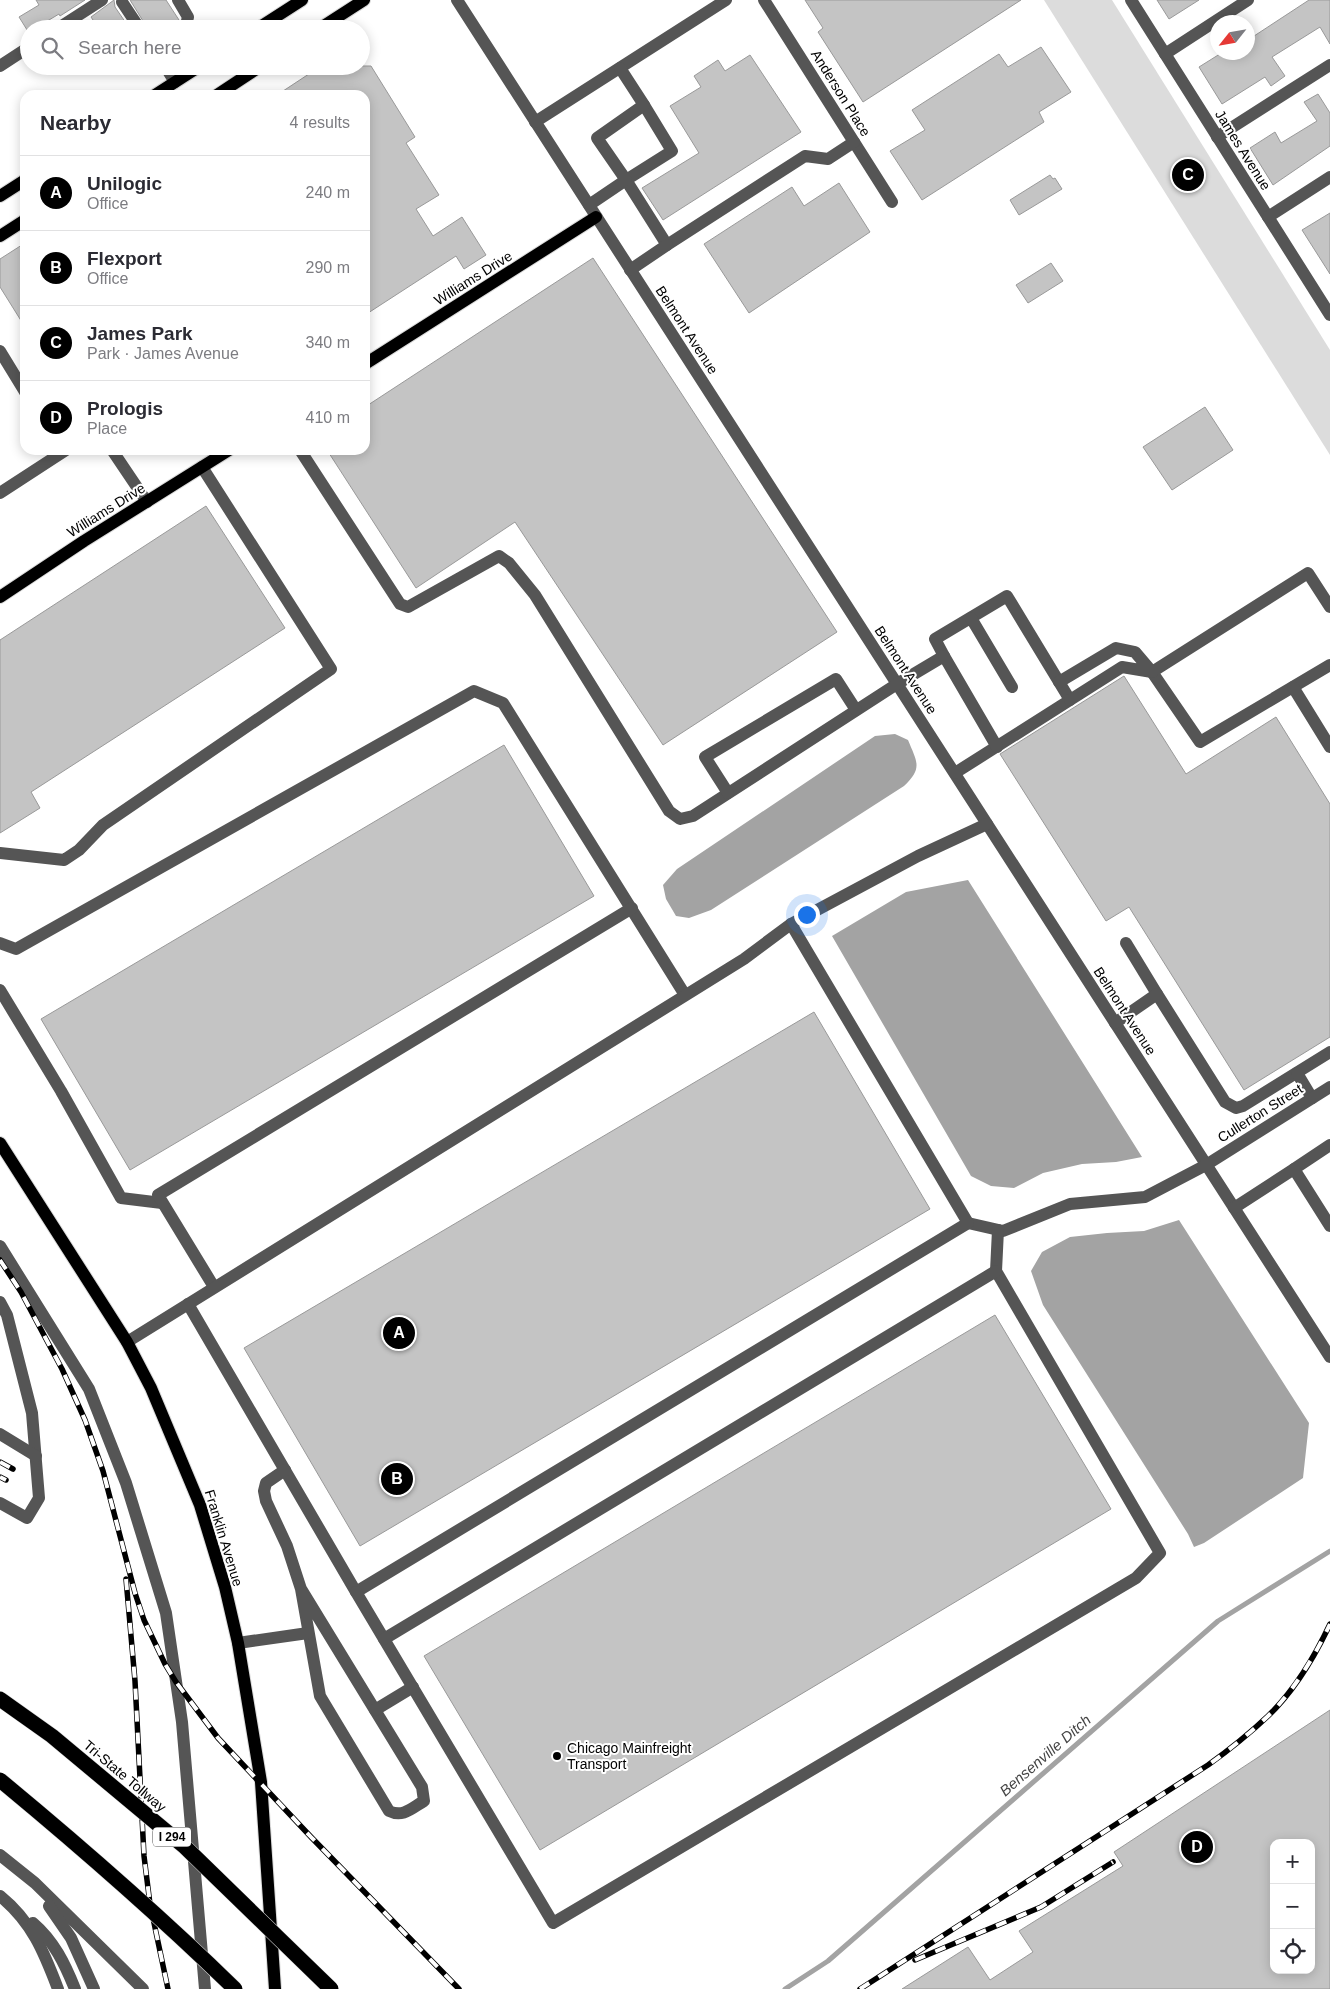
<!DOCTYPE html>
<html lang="en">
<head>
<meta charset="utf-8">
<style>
  :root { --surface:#fff; --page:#f7f7f7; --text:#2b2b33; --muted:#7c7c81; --line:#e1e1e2; --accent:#000 }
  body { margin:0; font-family:Helvetica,sans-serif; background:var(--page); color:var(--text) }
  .controls { position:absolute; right:15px; bottom:15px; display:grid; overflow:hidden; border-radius:10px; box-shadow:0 2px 12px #0003 }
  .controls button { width:45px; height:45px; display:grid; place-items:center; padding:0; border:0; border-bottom:1px solid var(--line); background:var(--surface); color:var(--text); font:25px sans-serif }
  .compass { position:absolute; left:1210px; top:15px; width:45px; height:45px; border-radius:50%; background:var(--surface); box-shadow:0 2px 12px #0003; rotate:239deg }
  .you { position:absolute; left:806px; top:914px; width:18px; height:18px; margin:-12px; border:4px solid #fff; border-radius:50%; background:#1a73e8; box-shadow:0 0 0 8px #1a73e833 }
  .badge { display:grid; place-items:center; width:32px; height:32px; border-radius:50%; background:var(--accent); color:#fff; font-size:16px; font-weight:700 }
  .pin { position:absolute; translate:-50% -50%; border:2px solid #fff; box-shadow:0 1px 5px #0006 }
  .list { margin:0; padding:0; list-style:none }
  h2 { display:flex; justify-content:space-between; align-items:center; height:65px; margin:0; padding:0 20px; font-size:21px }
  h2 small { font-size:16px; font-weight:400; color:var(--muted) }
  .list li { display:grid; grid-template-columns:32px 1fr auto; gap:15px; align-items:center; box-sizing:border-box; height:75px; padding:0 20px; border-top:1px solid var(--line) }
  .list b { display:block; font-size:19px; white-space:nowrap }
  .list p { margin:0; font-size:16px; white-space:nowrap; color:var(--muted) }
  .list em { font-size:16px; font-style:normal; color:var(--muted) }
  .icon { flex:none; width:28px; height:28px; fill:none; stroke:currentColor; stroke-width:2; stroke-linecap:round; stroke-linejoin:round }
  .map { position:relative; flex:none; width:1330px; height:1989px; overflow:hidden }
  .search { position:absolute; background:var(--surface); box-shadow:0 2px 12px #0003; left:20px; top:20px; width:350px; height:55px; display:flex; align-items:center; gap:12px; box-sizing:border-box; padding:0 18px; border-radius:28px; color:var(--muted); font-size:19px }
  .panel { position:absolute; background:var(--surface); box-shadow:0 2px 12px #0003; left:20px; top:90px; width:350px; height:365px; border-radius:15px }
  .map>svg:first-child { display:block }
  .green { fill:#dcdcdc }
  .water { fill:#a3a3a3 }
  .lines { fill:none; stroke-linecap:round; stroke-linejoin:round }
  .stream { stroke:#a3a3a3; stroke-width:5 }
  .building { fill:#c4c4c4; stroke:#999; fill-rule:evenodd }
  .major-casing { stroke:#dbdbdb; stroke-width:14 }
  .minor { stroke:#555; stroke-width:12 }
  .major { stroke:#000; stroke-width:12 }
  .rail-casing { stroke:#000; stroke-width:5.5 }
  .rail { stroke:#fff; stroke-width:4; stroke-dasharray:11; stroke-linecap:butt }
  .highway-bridge-casing { stroke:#dbdbdb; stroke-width:16; stroke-linecap:butt }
  .highway-bridge { stroke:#000; stroke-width:15 }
  .poi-dot { fill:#000; stroke:#fff; stroke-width:2 }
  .labels { text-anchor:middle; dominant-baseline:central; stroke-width:4; stroke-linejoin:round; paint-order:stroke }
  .shield { fill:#fff; stroke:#4c4c4c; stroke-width:1 }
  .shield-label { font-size:12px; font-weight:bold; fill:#000 }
  .street-label { font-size:14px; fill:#000; stroke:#fff }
  .poi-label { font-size:14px; fill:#000; stroke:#fff; text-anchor:start }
  .water-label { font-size:15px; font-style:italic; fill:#444; stroke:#fff }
</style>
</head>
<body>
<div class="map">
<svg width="1330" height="1989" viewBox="0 0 1330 1989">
  <rect width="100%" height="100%" fill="#fff"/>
  <!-- green -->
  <polygon class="green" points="1044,0 1112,0 1330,350 1330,455"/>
  <!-- water -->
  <g class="water">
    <path d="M895 734 908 740C917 762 923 768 904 786L711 910 689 918 676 916 666 899 663 885 677 869 875 736Z"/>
    <polygon points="968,880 1142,1157 1116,1162 1082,1164 1043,1173 1014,1188 991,1186 971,1176 832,936 906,892"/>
    <polygon points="1179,1220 1309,1423 1303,1478 1204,1543 1194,1547 1188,1534 1043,1305 1031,1271 1042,1252 1070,1237 1107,1233 1144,1231"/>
  </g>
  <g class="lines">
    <!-- stream -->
    <polyline class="stream" points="785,1989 828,1961 1218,1621 1330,1551"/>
  </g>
  <!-- building -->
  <g class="building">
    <polygon points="36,0 85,0 60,16 59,14 34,29 29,29 29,33 19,17 39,5"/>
    <polygon points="114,0 115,7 130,29 99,29 91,17"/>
    <polygon points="130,0 166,0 179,20 165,29 148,29"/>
    <polygon points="805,0 1021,0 863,102 818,32 823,28"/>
    <polygon points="1157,0 1199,0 1169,19"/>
    <polygon points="1309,0 1330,0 1330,44 1320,27 1272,57 1285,76 1271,86 1265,77 1222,104 1199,67 1223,52 1248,52 1248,40"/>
    <polygon points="1041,47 1071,92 1039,112 1044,122 922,200 890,151 925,130 912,110 999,54 1008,67"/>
    <polygon points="750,55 801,132 663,220 642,188 699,153 670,106 701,87 694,76 718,60 725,71"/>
    <polygon points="321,66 371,66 415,137 406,143 439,195 416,209 433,236 462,217 486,255 464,269 456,256 365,315 365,95 277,95"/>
    <polygon points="1318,94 1330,113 1330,146 1273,185 1250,148 1275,132 1281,143 1317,121 1304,102"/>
    <polygon points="1050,175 1053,179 1055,178 1062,189 1019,215 1010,200"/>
    <polygon points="839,183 870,232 749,313 704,244 792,187 804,206"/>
    <polygon points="1330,213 1330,274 1302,230"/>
    <polygon points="25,243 25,327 0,287 0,259"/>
    <polygon points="593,258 837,632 663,745 515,522 416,588 327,450 365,450 365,407"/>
    <polygon points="1051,263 1063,281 1028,303 1016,285"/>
    <polygon points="1205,407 1233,450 1172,490 1143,447"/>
    <polygon points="206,506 285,628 31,792 40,808 0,833 0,640"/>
    <polygon points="1124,676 1186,774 1276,717 1330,804 1330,1037 1244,1090 1129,907 1106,921 1000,754"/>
    <polygon points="504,745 594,896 130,1170 41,1019"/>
    <polygon points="814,1012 930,1209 360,1546 244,1348"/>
    <polygon points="995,1315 1111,1509 540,1850 424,1656"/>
    <path d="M1330 1710V1989H902L968 1947 990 1980 1033 1952 1019 1931 1123 1866 1114 1852ZM1274 1843H1311V1970H1274Z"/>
  </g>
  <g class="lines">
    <!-- major casing -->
    <g class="major-casing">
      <g id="major">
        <polyline points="257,29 302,0"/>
        <polyline points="319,29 364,0"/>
        <polyline points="155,95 200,66"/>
        <polyline points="217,95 261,66"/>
        <polyline points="0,196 25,180"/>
        <polyline points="0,236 25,220"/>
        <polyline points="365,364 596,217"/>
        <polyline points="0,597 84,541 229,450"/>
        <polyline points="0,1143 127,1342 151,1388 200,1505 225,1587 238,1643 261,1782 275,1989"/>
      </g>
    </g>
    <!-- minor -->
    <g class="minor">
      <polyline points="178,0 188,17 185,29"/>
      <polyline points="457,0 1330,1357"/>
      <polyline points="764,0 892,202"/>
      <polyline points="1131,0 1330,315"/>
      <polyline points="122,2 140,29"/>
      <polyline points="57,29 102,0"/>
      <polyline points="1165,54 1248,0"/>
      <polyline points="0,66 29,47"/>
      <polyline points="165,66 175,82"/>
      <polyline points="644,105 672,151 626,180 667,245 805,156 828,159 854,142"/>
      <polyline points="535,122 726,0"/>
      <polyline points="1217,137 1330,65"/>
      <polyline points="589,205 626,180 597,138 644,105 620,68"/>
      <polyline points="1268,217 1330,177"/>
      <polyline points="630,270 667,245"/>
      <polyline points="0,351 25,392"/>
      <polyline points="112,450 147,502"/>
      <polyline points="300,450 400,604 408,607 499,556 509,563 535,595 669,811 680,819 693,816 897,684 944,656 935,639 1007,596 1070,700 955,773"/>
      <polyline points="0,493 66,450"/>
      <polyline points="1330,607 1308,573 1152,672 1200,742 1330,665"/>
      <polyline points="971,618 1012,687"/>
      <polyline points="944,656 997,747"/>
      <polyline points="1059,682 1116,648 1135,652 1152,672 1122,667 1070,700"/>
      <polyline points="1293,687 1330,747"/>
      <polyline points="728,793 705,757 836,679 856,710"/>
      <polyline points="0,853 64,860 79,850 103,825 331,669 202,467"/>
      <polyline points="0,943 16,949 474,691 503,703 685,995"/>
      <polyline points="1126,943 1157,994"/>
      <polyline points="0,990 61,1091 121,1198 162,1203"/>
      <polyline points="1115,1023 1157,994 1225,1102 1236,1108 1243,1106 1330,1052"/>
      <polyline points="1297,1073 1312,1098"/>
      <polyline points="1294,1169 1330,1145"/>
      <polyline points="1234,1208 1294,1169 1330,1226"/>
      <polyline points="968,1223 1003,1231 1070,1204 1145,1197 1206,1165 1330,1087"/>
      <polyline points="0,1246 89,1389 126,1483 166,1613 182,1722 205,1989"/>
      <polyline points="214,1287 158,1195 632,908"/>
      <polyline points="0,1302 7,1315 32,1413 39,1498 27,1518 0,1503"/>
      <polyline points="188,1304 356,1592 968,1223 791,924"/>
      <polyline points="127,1342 744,959 791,924 918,856 987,824"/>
      <polyline points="0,1434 36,1456"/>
      <path d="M285 1470 266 1483 264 1491 266 1501 287 1546 301 1589 422 1787 424 1801C412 1808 403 1818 389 1811L320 1696 301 1589"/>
      <polyline points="356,1592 553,1923 1136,1578 1160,1553 996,1271 998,1230"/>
      <polyline points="384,1639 996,1271"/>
      <polyline points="238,1643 308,1633"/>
      <polyline points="375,1710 413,1687"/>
      <polyline points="0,1855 35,1883 143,1989"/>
      <path d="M0 1896C32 1922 44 1952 58 1989"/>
      <polyline points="49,1906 71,1938 94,1989"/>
      <path d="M33 1923C54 1941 65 1964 75 1989"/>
    </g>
    <!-- major -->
    <use href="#major" class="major"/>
    <!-- rail casing -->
    <g class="rail-casing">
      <g id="rail">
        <polyline points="0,1260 21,1292 62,1369 85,1420 103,1471 135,1593 144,1620 165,1664 176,1682 218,1738 311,1837 459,1989"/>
        <polyline points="0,1462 13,1469"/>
        <polyline points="0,1477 6,1480"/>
        <polyline points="126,1579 135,1681 144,1856 150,1904 168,1989"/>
        <polyline points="915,1960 1041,1907 1113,1862"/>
        <path d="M860 1989 1208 1765C1229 1750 1249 1734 1268 1716 1293 1692 1315 1656 1330 1624"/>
      </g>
    </g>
    <!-- rail -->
    <use href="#rail" class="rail"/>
    <!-- highway-bridge casing -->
    <g class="highway-bridge-casing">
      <g id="highway-bridge">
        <polyline points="0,1699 52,1736 185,1847 331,1989"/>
        <path d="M0 1780C81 1847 160 1916 235 1989"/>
      </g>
    </g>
    <!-- highway-bridge -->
    <use href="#highway-bridge" class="highway-bridge"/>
  </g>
  <!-- markers -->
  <circle class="poi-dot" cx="557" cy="1756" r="5"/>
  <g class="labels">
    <!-- shield labels -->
    <rect class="shield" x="153" y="1827.5" width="38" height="19" rx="4"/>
    <g class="shield-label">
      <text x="172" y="1837">I 294</text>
    </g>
    <!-- street labels -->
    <g class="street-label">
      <text transform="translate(841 93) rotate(58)">Anderson Place</text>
      <text transform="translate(1243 150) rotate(58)">James Avenue</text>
      <text transform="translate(473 278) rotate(-32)">Williams Drive</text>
      <text transform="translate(687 330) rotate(57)">Belmont Avenue</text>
      <text transform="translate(106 510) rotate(-32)">Williams Drive</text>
      <text transform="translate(906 670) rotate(57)">Belmont Avenue</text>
      <text transform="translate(1125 1011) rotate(57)">Belmont Avenue</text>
      <text transform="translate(1260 1113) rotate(-32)">Cullerton Street</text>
      <text transform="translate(224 1538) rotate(73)">Franklin Avenue</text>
      <text transform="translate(125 1776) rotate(40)">Tri-State Tollway</text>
    </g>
    <!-- poi labels -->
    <g class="poi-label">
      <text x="567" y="1748">Chicago Mainfreight<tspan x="567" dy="16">Transport</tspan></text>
    </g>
    <!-- water labels -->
    <g class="water-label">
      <text transform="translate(1045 1755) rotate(-41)">Bensenville Ditch</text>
    </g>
  </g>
</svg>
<div class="controls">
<button>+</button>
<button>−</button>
<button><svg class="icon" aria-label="locate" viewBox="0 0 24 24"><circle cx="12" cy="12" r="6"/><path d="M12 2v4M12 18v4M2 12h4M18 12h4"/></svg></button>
</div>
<svg class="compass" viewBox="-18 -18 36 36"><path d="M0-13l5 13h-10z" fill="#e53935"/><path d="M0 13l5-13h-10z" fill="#7c7c81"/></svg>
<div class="you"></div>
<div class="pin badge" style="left:399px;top:1333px">A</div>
<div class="pin badge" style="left:397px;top:1479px">B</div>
<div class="pin badge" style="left:1188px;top:175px">C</div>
<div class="pin badge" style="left:1197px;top:1847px">D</div>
<div class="search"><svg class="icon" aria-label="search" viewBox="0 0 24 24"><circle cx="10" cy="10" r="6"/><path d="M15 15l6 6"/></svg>Search here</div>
<section class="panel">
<h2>Nearby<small>4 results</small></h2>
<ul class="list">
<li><span class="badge">A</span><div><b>Unilogic</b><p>Office</p></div><em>240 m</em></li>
<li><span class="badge">B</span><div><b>Flexport</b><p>Office</p></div><em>290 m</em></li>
<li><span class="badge">C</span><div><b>James Park</b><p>Park · James Avenue</p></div><em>340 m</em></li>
<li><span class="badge">D</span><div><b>Prologis</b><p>Place</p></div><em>410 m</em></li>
</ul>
</section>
</div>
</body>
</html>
